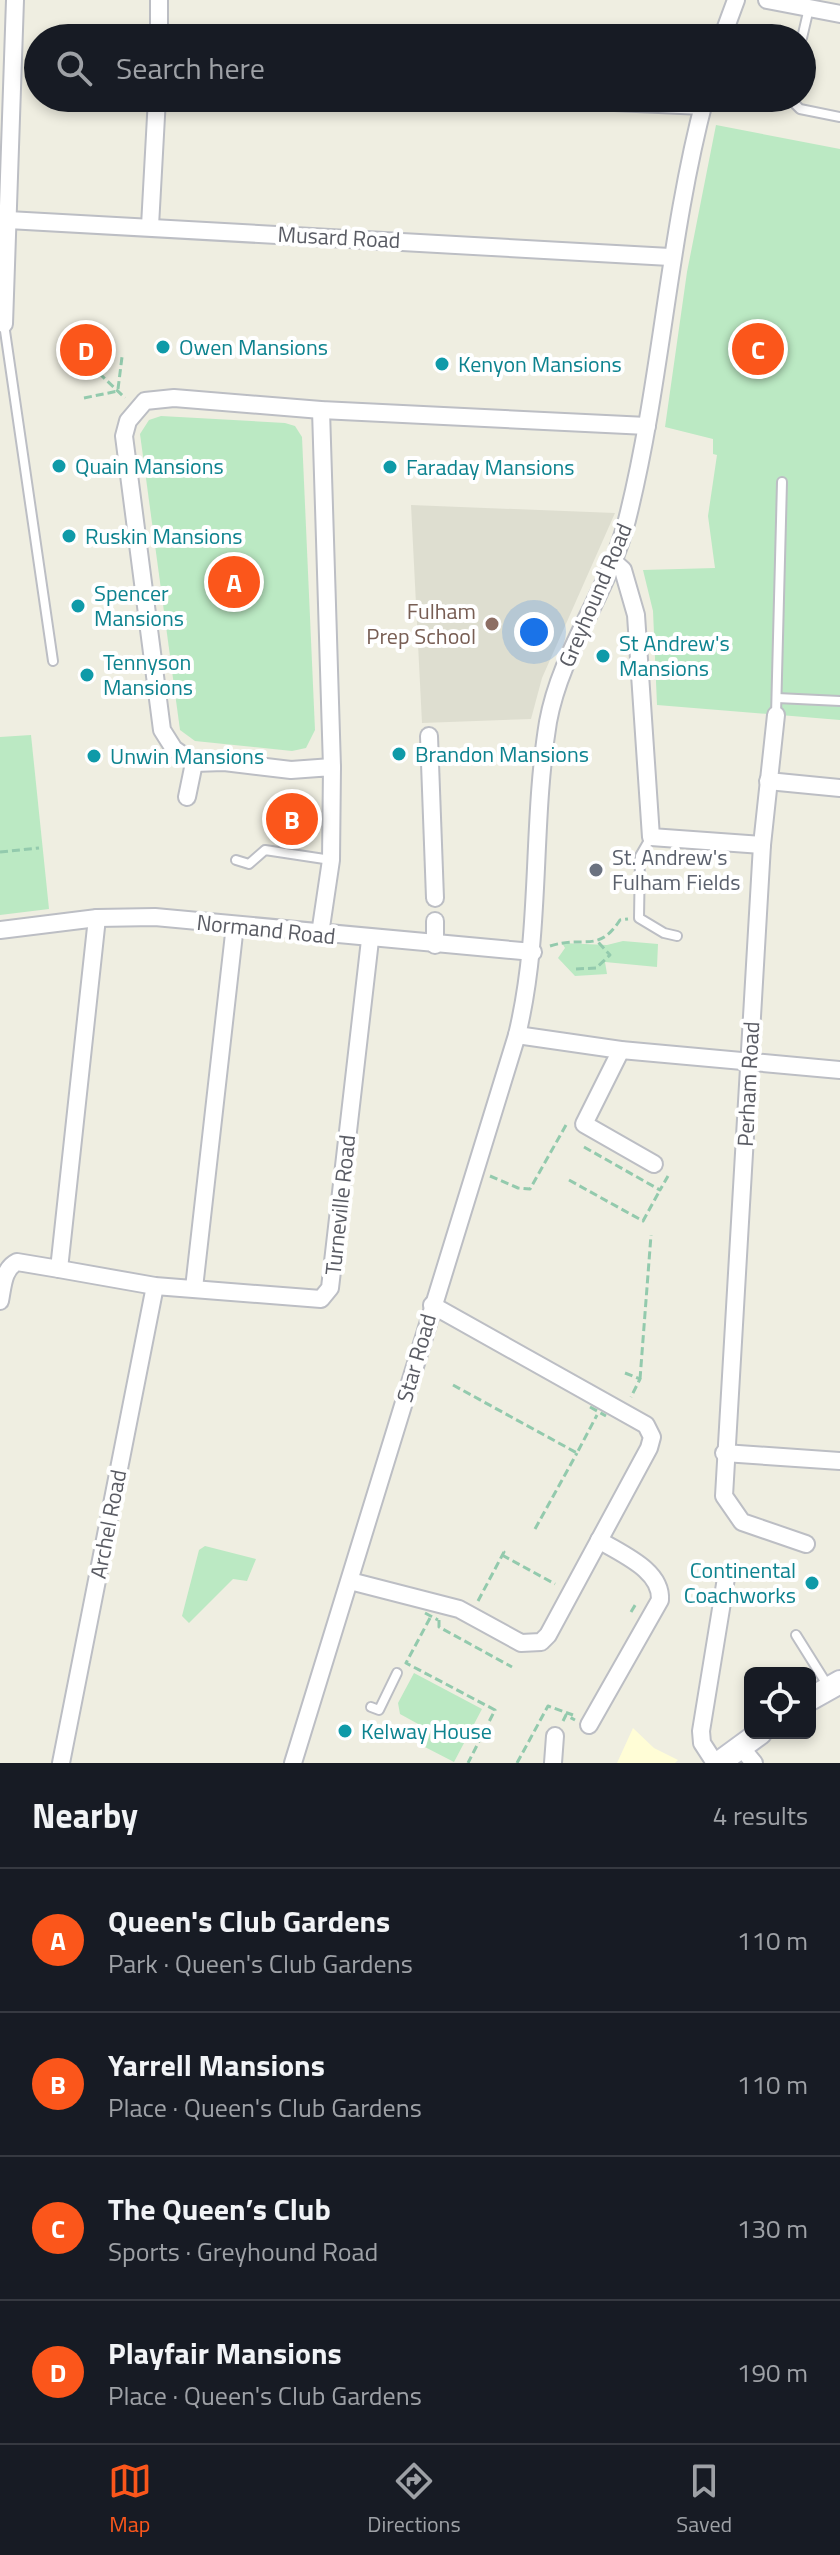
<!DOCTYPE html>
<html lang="en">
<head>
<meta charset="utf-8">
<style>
  :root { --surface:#171b24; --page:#242831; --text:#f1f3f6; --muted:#9ea1a6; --line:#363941; --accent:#fb561b }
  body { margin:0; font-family:"Titillium Web",sans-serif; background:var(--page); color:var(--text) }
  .controls { position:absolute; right:24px; bottom:24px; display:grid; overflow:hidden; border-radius:12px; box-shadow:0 4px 12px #0003 }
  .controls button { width:72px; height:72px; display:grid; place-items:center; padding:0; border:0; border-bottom:2px solid var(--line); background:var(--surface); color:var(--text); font:40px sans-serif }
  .you { position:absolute; left:534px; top:632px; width:28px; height:28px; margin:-20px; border:6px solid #fff; border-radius:50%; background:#1a73e8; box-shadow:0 0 0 12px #1a73e833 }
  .badge { display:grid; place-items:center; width:52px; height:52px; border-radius:50%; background:var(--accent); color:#fff; font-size:26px; font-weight:700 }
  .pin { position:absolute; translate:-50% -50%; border:4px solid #fff; box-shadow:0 2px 8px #0006 }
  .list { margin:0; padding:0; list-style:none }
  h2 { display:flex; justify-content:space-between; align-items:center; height:104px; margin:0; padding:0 32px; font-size:34px }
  h2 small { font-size:26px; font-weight:400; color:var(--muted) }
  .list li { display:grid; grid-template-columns:52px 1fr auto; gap:24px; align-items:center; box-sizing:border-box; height:144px; padding:0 32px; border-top:2px solid var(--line) }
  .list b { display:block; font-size:30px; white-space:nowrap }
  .list p { margin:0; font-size:26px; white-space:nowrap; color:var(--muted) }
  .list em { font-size:26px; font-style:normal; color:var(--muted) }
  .icon { flex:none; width:44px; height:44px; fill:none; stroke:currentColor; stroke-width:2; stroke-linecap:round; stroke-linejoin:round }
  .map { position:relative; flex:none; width:840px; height:1763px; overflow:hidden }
  .search { position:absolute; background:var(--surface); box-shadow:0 4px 12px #0003; left:24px; right:24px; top:24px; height:88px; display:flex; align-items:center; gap:20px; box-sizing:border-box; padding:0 28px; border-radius:44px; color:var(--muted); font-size:30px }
  .sheet { height:680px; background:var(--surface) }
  nav { display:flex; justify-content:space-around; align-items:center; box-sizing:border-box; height:112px; border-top:2px solid var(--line); background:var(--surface); font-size:22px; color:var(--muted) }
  nav a { display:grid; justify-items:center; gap:4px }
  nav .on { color:var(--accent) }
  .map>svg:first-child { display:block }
  .commercial { fill:#fffdd6 }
  .education { fill:#deded0 }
  .green { fill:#bbe9c3 }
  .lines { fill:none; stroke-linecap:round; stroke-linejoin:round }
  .service-casing { stroke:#bcbec4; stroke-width:12 }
  .minor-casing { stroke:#bcbec4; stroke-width:20 }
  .secondary-casing { stroke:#bec0c9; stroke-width:26 }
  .path { stroke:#93caad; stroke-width:3; stroke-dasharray:8 4; stroke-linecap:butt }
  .service { stroke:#fff; stroke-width:8 }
  .minor { stroke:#fff; stroke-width:16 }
  .secondary { stroke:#fff; stroke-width:22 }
  .path-bridge { stroke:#93caad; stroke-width:3; stroke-dasharray:8 4; stroke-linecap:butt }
  .culture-dot { fill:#0f9aa8; stroke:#fff; stroke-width:3 }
  .education-dot { fill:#8d6e63; stroke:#fff; stroke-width:3 }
  .worship-dot { fill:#6b7280; stroke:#fff; stroke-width:3 }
  .labels { text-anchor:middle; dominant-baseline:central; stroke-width:8; stroke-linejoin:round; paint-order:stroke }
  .street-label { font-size:22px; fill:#5a5c64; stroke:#fff }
  .culture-label { font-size:22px; fill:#0d838f; stroke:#fff; text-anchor:start }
  .education-label { font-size:22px; fill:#785e54; stroke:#fff; text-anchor:end }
  .worship-label { font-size:22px; fill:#5b616d; stroke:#fff; text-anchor:start }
</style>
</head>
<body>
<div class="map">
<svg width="840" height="1763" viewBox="0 0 840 1763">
  <rect width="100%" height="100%" fill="#efeee1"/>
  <!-- commercial -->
  <polygon class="commercial" points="633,1728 654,1748 678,1760 675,1763 617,1763"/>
  <!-- education -->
  <polygon class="education" points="411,505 615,513 542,678 531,719 422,723"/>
  <!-- green -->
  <g class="green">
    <polygon points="716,125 840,149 840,720 657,705 653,611 643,570 715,568 708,516 717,455 713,454 713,439 665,427 687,272"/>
    <polygon points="161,416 285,423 295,426 302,437 315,730 306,748 292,751 195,741 180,730 140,434 149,420"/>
    <polygon points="31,735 49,909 0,915 0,737"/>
    <polygon points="623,941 658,944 657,967 605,962 607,974 575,976 558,958 565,948 562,943 607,945"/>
    <polygon points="205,1546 256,1559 247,1581 233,1579 189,1623 182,1616 199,1550"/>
    <polygon points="414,1673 482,1709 454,1762 421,1745 429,1730 400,1714 398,1703"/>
  </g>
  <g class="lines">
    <!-- service casing -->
    <g class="service-casing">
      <g id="service">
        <polyline points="802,38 809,8"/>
        <polyline points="789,98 800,109 840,117"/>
        <polyline points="4,324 53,661"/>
        <polyline points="777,698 840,701"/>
        <polyline points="776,715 782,482"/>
        <polyline points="651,837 640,856 639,918 664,933 677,936"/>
        <polyline points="236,860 249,864 265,850 331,860"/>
        <polyline points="796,1635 828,1686"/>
        <polyline points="371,1707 379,1710 397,1673"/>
      </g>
    </g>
    <!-- minor casing -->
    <g class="minor-casing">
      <g id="minor">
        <polyline points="767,0 840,14"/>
        <polyline points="159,38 159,0"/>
        <polyline points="722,38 736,0"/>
        <polyline points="526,98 703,106"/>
        <polyline points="8,220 670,257"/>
        <polyline points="150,226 157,98"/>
        <polyline points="4,324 15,0"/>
        <polyline points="321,410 332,767"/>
        <polyline points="613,561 623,570 636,615 651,837 762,845"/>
        <polyline points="776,715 762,845 724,1496 742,1522 806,1544"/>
        <polyline points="429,736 435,898"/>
        <polyline points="768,781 840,788"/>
        <polyline points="187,797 194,763"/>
        <polyline points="0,930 97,918 155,917 533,952"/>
        <polyline points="320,934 331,860 332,767 291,770 224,762 194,763 174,749 162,730 124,436 128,421 145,401 174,398 321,410 647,426"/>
        <polyline points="435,945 435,921"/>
        <polyline points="517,1035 621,1050 840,1070"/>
        <polyline points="621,1050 584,1124 654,1164"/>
        <polyline points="59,1269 155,1286 321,1299 330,1288 370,940"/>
        <polyline points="194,1288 235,925"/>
        <path d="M0 1301C3 1286 3 1269 17 1262L59 1269 97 918"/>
        <polyline points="724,1453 840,1461"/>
        <polyline points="350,1581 459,1609 521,1643 541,1642 548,1635 649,1448 652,1437 646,1425 432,1305"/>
        <path d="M589 1725 660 1600C662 1570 621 1554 599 1540"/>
        <polyline points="740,1746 754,1763"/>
        <polyline points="61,1763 155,1286"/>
        <path d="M293 1763 517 1035C542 932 531 826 548 722 561 650 609 591 627 520 662 381 668 237 705 98"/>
        <polyline points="553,1763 555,1736"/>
        <polyline points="715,1763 702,1743 701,1731 727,1572"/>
      </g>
    </g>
    <!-- secondary casing -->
    <g class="secondary-casing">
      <g id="secondary">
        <polyline points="810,1699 840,1682"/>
        <polyline points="719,1763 760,1733"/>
      </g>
    </g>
    <!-- path -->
    <g class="path">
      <polyline points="99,373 125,398"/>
      <polyline points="118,389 122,357"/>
      <polyline points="84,398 118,391"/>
      <polyline points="0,852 39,848"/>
      <path d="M550 946C584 935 598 954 620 920L628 919"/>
      <polyline points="576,969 596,968 610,955 598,942"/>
      <polyline points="584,1147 660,1190 668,1176"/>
      <polyline points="490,1176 518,1188 530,1189 566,1125"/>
      <polyline points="569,1180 643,1221 660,1190"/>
      <polyline points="625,1373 640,1379 631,1397"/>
      <polyline points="640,1379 651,1235"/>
      <polyline points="453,1385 577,1453 597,1415"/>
      <polyline points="535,1529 577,1453"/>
      <polyline points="502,1555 555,1584"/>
      <polyline points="478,1601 504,1552 500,1550"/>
      <polyline points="631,1612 637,1602"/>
      <polyline points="430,1618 406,1663 495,1710 468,1763"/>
      <polyline points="439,1620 439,1627 512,1667"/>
      <polyline points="563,1721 566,1715 575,1720"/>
      <polyline points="517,1763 548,1706 573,1715"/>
    </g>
    <!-- service -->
    <use href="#service" class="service"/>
    <!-- minor -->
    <use href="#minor" class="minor"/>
    <!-- secondary -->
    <use href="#secondary" class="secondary"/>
    <!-- path-bridge -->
    <g class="path-bridge">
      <polyline points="590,1407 606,1416"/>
      <polyline points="425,1613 438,1620"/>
    </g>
  </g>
  <!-- markers -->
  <g class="culture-dot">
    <circle cx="163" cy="347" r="8"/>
    <circle cx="442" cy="364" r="8"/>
    <circle cx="59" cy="466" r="8"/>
    <circle cx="390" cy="467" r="8"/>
    <circle cx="69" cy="536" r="8"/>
    <circle cx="78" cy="606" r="8"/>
    <circle cx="603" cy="656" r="8"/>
    <circle cx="87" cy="675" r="8"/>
    <circle cx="399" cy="754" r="8"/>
    <circle cx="94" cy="756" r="8"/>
    <circle cx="812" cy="1583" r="8"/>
    <circle cx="345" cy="1731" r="8"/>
  </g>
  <circle class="education-dot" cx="492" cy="624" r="8"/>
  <circle class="worship-dot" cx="596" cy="870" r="8"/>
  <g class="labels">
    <!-- street labels -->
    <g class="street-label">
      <text transform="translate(339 237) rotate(3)">Musard Road</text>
      <text transform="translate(595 595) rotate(-67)">Greyhound Road</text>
      <text transform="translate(266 929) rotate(6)">Normand Road</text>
      <text transform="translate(748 1084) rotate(-87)">Perham Road</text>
      <text transform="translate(340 1205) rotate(-84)">Turneville Road</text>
      <text transform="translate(416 1358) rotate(-74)">Star Road</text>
      <text transform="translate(108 1524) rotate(-79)">Archel Road</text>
    </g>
    <!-- culture labels -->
    <g class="culture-label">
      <text x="179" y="347">Owen Mansions</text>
      <text x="458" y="364">Kenyon Mansions</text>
      <text x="75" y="466">Quain Mansions</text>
      <text x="406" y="467">Faraday Mansions</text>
      <text x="85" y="536">Ruskin Mansions</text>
      <text x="94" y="593">Spencer<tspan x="94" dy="25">Mansions</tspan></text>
      <text x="619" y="643">St Andrew's<tspan x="619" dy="25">Mansions</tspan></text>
      <text x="103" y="662">Tennyson<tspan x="103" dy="25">Mansions</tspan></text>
      <text x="415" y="754">Brandon Mansions</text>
      <text x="110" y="756">Unwin Mansions</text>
      <text x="796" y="1570" text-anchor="end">Continental<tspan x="796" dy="25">Coachworks</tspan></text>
      <text x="361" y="1731">Kelway House</text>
    </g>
    <!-- education labels -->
    <g class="education-label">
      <text x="476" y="611">Fulham<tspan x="476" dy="25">Prep School</tspan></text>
    </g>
    <!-- worship labels -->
    <g class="worship-label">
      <text x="612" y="857">St. Andrew's<tspan x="612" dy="25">Fulham Fields</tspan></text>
    </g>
  </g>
</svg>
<div class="controls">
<button><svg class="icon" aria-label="locate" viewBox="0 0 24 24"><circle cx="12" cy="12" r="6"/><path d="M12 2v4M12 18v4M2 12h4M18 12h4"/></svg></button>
</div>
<div class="you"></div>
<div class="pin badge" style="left:234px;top:582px">A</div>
<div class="pin badge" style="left:292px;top:819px">B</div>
<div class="pin badge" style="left:758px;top:349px">C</div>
<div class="pin badge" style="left:86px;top:350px">D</div>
<div class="search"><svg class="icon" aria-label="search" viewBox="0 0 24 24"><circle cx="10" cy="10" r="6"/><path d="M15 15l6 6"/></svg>Search here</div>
</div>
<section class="sheet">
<h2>Nearby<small>4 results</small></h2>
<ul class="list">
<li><span class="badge">A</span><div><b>Queen's Club Gardens</b><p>Park · Queen's Club Gardens</p></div><em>110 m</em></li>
<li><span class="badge">B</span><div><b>Yarrell Mansions</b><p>Place · Queen's Club Gardens</p></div><em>110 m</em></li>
<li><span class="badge">C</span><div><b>The Queen’s Club</b><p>Sports · Greyhound Road</p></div><em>130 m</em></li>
<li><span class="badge">D</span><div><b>Playfair Mansions</b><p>Place · Queen's Club Gardens</p></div><em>190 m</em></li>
</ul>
</section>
<nav>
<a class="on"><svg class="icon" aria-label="map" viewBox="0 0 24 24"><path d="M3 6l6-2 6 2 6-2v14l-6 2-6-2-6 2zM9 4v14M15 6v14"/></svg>Map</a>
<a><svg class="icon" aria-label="directions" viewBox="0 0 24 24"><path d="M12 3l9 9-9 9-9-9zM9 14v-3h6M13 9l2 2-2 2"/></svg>Directions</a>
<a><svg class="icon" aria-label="saved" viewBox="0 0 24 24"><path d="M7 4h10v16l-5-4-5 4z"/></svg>Saved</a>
</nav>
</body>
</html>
